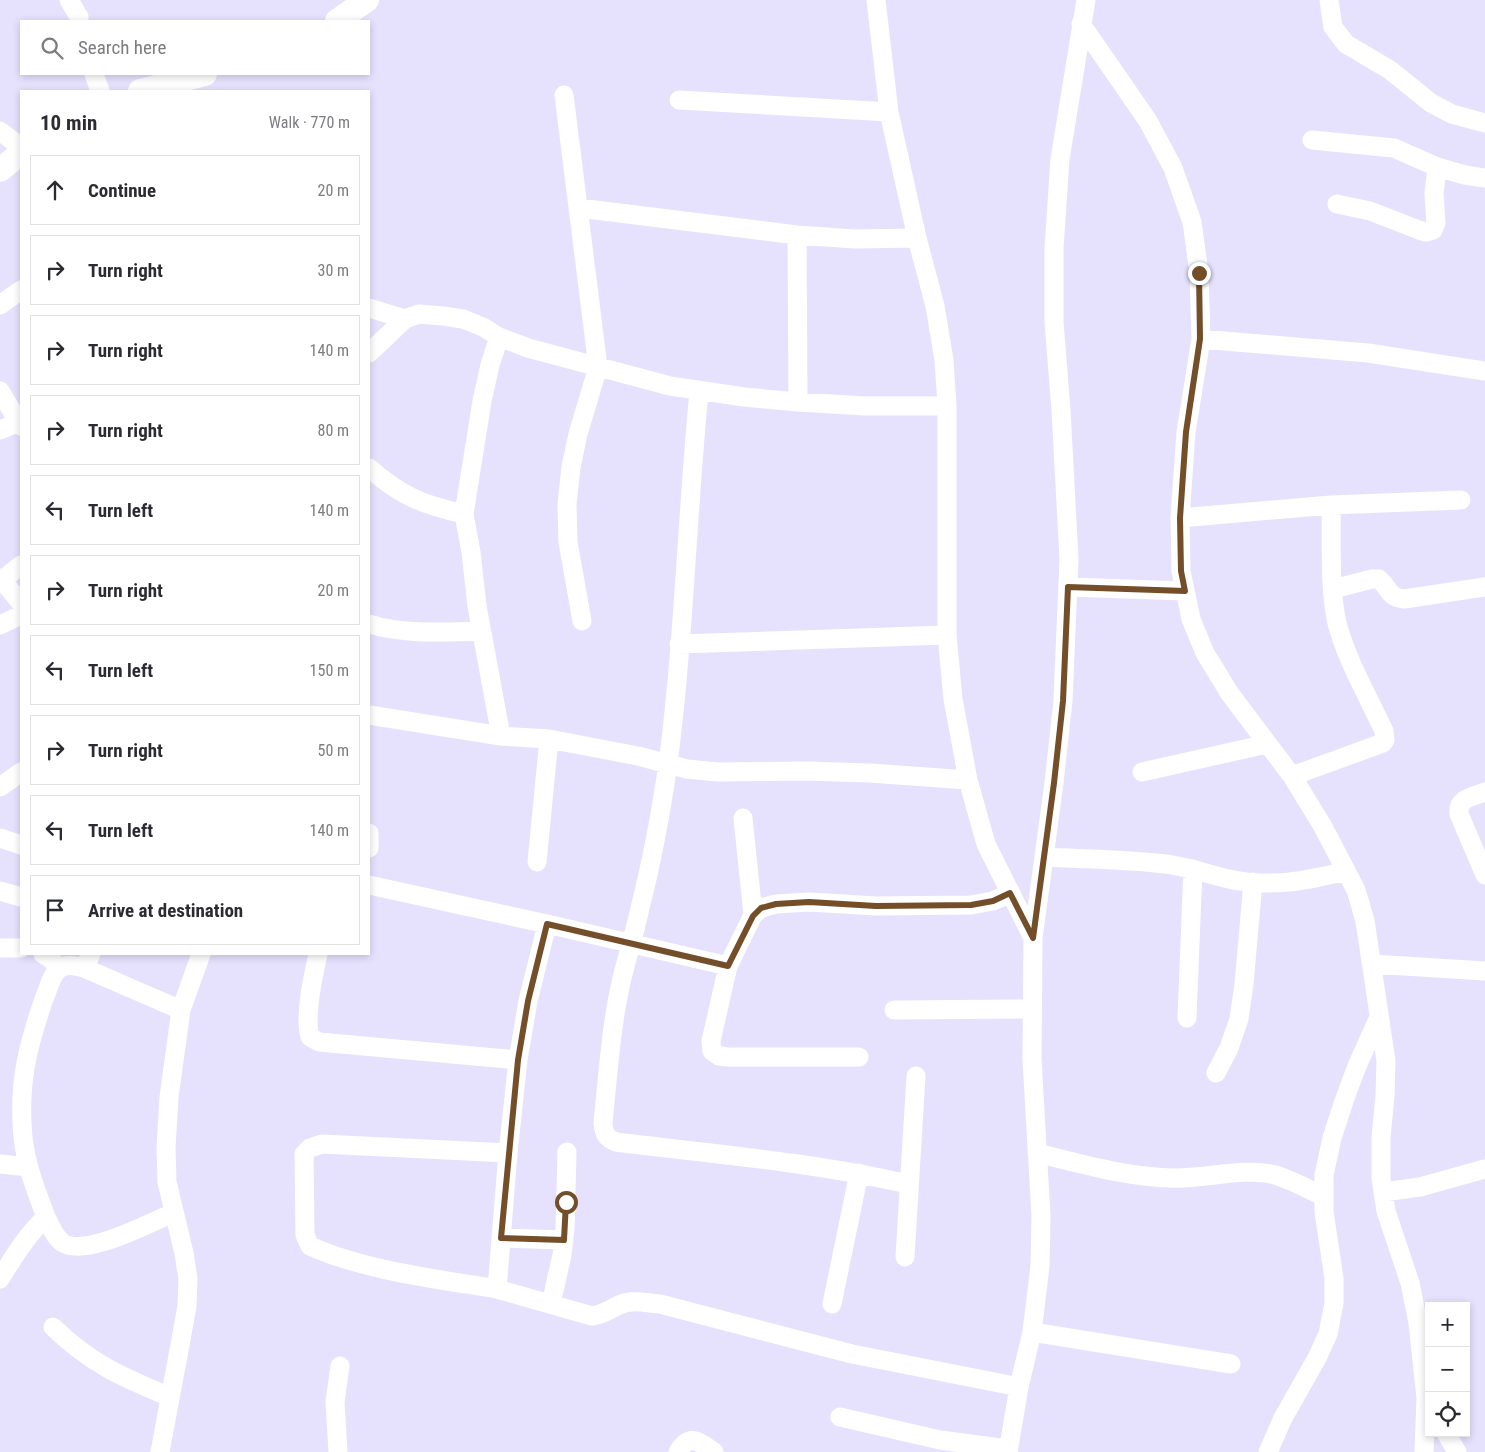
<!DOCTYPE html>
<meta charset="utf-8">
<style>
:root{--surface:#fff;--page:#f2f2f3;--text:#2b2b33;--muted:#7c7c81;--line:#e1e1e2}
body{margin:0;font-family:"Roboto Condensed",sans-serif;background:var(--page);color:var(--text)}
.controls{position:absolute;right:15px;bottom:15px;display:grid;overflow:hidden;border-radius:0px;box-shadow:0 2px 8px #0003}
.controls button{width:45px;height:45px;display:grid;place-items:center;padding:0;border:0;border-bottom:1px solid var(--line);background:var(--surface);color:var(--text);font:25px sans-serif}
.stop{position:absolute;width:15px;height:15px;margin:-11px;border:4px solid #734e29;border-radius:50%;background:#fff}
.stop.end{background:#734e29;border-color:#fff;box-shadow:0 1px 5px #0008}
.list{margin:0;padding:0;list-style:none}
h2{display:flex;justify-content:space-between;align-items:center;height:65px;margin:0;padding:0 20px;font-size:21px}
h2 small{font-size:16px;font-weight:400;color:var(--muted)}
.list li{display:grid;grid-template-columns:32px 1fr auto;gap:15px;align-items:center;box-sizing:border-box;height:70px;margin:0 10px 10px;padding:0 10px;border:1px solid var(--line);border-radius:0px}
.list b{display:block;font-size:19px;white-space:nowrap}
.list em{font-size:16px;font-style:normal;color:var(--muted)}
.icon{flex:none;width:28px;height:28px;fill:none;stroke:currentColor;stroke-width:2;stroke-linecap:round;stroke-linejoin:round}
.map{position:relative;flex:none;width:1485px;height:1452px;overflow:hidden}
.search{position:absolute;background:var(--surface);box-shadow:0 2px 8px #0003;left:20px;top:20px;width:350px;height:55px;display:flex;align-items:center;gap:12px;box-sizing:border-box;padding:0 18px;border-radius:0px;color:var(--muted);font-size:19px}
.panel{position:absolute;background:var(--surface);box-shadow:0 2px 8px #0003;left:20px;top:90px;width:350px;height:865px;border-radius:0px}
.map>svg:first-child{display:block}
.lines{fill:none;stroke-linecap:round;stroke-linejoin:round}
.minor{stroke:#fff;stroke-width:19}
.major{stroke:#fff;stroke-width:24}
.route{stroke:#734e29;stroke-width:6}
</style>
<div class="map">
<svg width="1485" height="1452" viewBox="0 0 1485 1452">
<rect width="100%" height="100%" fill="#e6e2fe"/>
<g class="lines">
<path class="minor" d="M69,0L79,17V21
M876,0L889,112L917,238L935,306L944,360L947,406V635L953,699L968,780L986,844L1033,938
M1329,0L1333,27L1346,44L1390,70L1431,103L1452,114L1485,123
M1081,24L1148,121L1173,168L1192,222L1199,273L1201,339L1186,432L1180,518L1181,571L1191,619L1205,653L1230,694L1292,776L1322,825L1356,890L1365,921L1386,1061L1385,1096L1381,1137V1178L1386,1211L1410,1283L1418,1323L1426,1398L1429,1404
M94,74L100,91
M564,95L598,367L578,434L571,467L567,504L568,542L582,621
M679,100L889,112
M0,131L21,147
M1312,140L1394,148L1437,167L1465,175L1485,178
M1337,204L1370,211L1419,230L1426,232L1433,230L1436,223L1434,194L1437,167
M579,208L797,235L855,239L917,238
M797,235L798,402
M0,305L21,290
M369,308L405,319
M499,337L490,365L482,401L464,514L471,552L477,606L501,736
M1201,339L1368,353L1485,371
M369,353L405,319L419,314L443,316L463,319L483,327L499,337L528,348L670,386L744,397L798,402L864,406H947
M0,391L21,426
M699,392C687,515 684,640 668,764C661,812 652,861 640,908C635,931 628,954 622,978C611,1025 608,1075 603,1123C604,1134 606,1138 616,1142C714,1154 811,1162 908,1184
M0,430L19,422
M369,468C401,496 423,505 464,514
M1180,518L1331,505L1461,500
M0,578L2,580L21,565
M2,580L21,603
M1068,587L1185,591
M1333,589L1372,579H1379C1390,588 1387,597 1404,599L1485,587
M369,624C406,635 443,632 481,631
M0,625L21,615
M679,644L947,635
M369,715L501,736L549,739L638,756L687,769L717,772L807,771L870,773L968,780
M1142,772L1267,744
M1292,776L1383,743L1385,740L1384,731C1368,696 1347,661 1337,623C1329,588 1332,541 1331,505
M0,787L21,772
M1485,792C1472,797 1457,798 1459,814L1485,875
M743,818L753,915
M369,833V848
M0,838L21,845
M1044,857C1085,859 1126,859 1166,864C1188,867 1208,874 1229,879C1270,888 1306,881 1346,871
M537,862L549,739
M369,885L547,924L728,966
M0,891L21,897
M0,948H21
M43,954L51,959L59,969
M318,954C313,976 304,1016 310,1037L319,1042L518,1060L508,1153L497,1289C437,1279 366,1271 310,1246L305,1235L304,1154L310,1148L322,1144L508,1153
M1372,964L1485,971
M84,968L181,1010
M894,1010L1031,1009
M1187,1018L1193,869
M859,1057H728L719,1056L712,1051L711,1041L728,966L753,915L761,908L776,904L809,902L876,906L971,905L993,901L1011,893
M518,1060L528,1001L547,924
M1216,1073L1229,1048L1239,1019L1244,984L1253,882
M1037,1153C1081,1164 1127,1177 1172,1178C1204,1179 1246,1167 1275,1175C1292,1180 1308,1189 1324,1197
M0,1164L28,1167
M1383,1192L1420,1187L1485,1169
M46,1217C51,1226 54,1237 63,1243C86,1257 149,1223 173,1213
M501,1238L564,1240
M905,1257L916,1076
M0,1279C14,1256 27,1235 46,1217C36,1190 26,1166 23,1137C18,1085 27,1048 44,999C48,990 51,975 59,969C67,963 76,966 84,968L91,954
M497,1289L592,1316C605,1314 608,1310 619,1305C632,1299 646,1303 660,1304L852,1354L1019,1387
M551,1304L562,1255L565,1229L567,1152
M832,1304L859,1173
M53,1327C91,1364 122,1377 170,1397
M1032,1332L1231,1364
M840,1417L940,1440L1008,1449
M1446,1433L1457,1452
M160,1452L180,1345L187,1306L188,1279L184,1253L167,1182L166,1148L169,1097L181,1010L201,954
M338,1452L335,1402L340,1366
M678,1452C690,1432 699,1442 714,1452
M1008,1452L1019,1387L1032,1332L1040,1266L1041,1216L1032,1059L1033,938L1054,783L1063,701L1069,559L1061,410L1054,322V248L1060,159L1086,0
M1268,1452L1283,1418L1317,1358L1328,1334L1334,1303V1278L1324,1212V1175L1332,1138L1344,1101L1357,1066L1379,1017
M1424,1452L1426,1398"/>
<path class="major" d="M337,21L367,0
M140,91L205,74
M0,170L21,153"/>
</g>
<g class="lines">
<path class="route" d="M566,1202L564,1240L501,1238L518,1060L528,1001L547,924L728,966L753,916L761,908L776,904L809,902L876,906L971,905L993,901L1010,893L1033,938L1054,783L1063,701L1068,587L1185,591L1181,571L1180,518L1186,432L1200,339L1199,273"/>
</g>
</svg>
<div class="controls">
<button>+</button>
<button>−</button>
<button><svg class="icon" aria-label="locate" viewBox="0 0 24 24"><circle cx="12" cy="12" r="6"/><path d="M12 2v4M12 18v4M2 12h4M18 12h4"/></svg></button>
</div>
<div class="stop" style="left:566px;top:1202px"></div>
<div class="stop end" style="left:1199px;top:273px"></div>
<div class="search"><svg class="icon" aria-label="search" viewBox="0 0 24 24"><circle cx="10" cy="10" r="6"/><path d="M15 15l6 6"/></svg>Search here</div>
<section class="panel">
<h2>10 min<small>Walk · 770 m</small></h2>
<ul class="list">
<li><svg class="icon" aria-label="ahead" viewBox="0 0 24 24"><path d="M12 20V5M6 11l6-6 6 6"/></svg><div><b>Continue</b></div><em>20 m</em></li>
<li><svg class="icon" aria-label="right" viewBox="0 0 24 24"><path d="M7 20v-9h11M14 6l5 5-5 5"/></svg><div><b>Turn right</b></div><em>30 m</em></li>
<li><svg class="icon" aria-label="right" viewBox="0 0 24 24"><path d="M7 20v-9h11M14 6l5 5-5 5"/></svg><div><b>Turn right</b></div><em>140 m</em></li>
<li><svg class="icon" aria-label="right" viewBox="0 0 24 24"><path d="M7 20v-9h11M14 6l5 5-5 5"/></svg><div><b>Turn right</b></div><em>80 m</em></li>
<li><svg class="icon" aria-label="left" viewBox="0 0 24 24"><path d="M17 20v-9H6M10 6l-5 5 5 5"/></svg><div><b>Turn left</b></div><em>140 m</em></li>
<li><svg class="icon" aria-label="right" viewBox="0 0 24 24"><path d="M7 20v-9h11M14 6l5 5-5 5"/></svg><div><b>Turn right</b></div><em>20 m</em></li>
<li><svg class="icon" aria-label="left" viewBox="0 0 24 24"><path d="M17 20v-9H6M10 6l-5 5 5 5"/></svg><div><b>Turn left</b></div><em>150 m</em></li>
<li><svg class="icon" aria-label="right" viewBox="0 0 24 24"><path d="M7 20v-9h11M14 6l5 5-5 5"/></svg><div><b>Turn right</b></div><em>50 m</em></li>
<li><svg class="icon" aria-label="left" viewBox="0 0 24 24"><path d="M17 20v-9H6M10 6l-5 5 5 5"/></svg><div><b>Turn left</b></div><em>140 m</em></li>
<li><svg class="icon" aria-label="arrive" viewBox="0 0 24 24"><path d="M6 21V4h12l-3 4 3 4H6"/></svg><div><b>Arrive at destination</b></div></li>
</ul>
</section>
</div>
